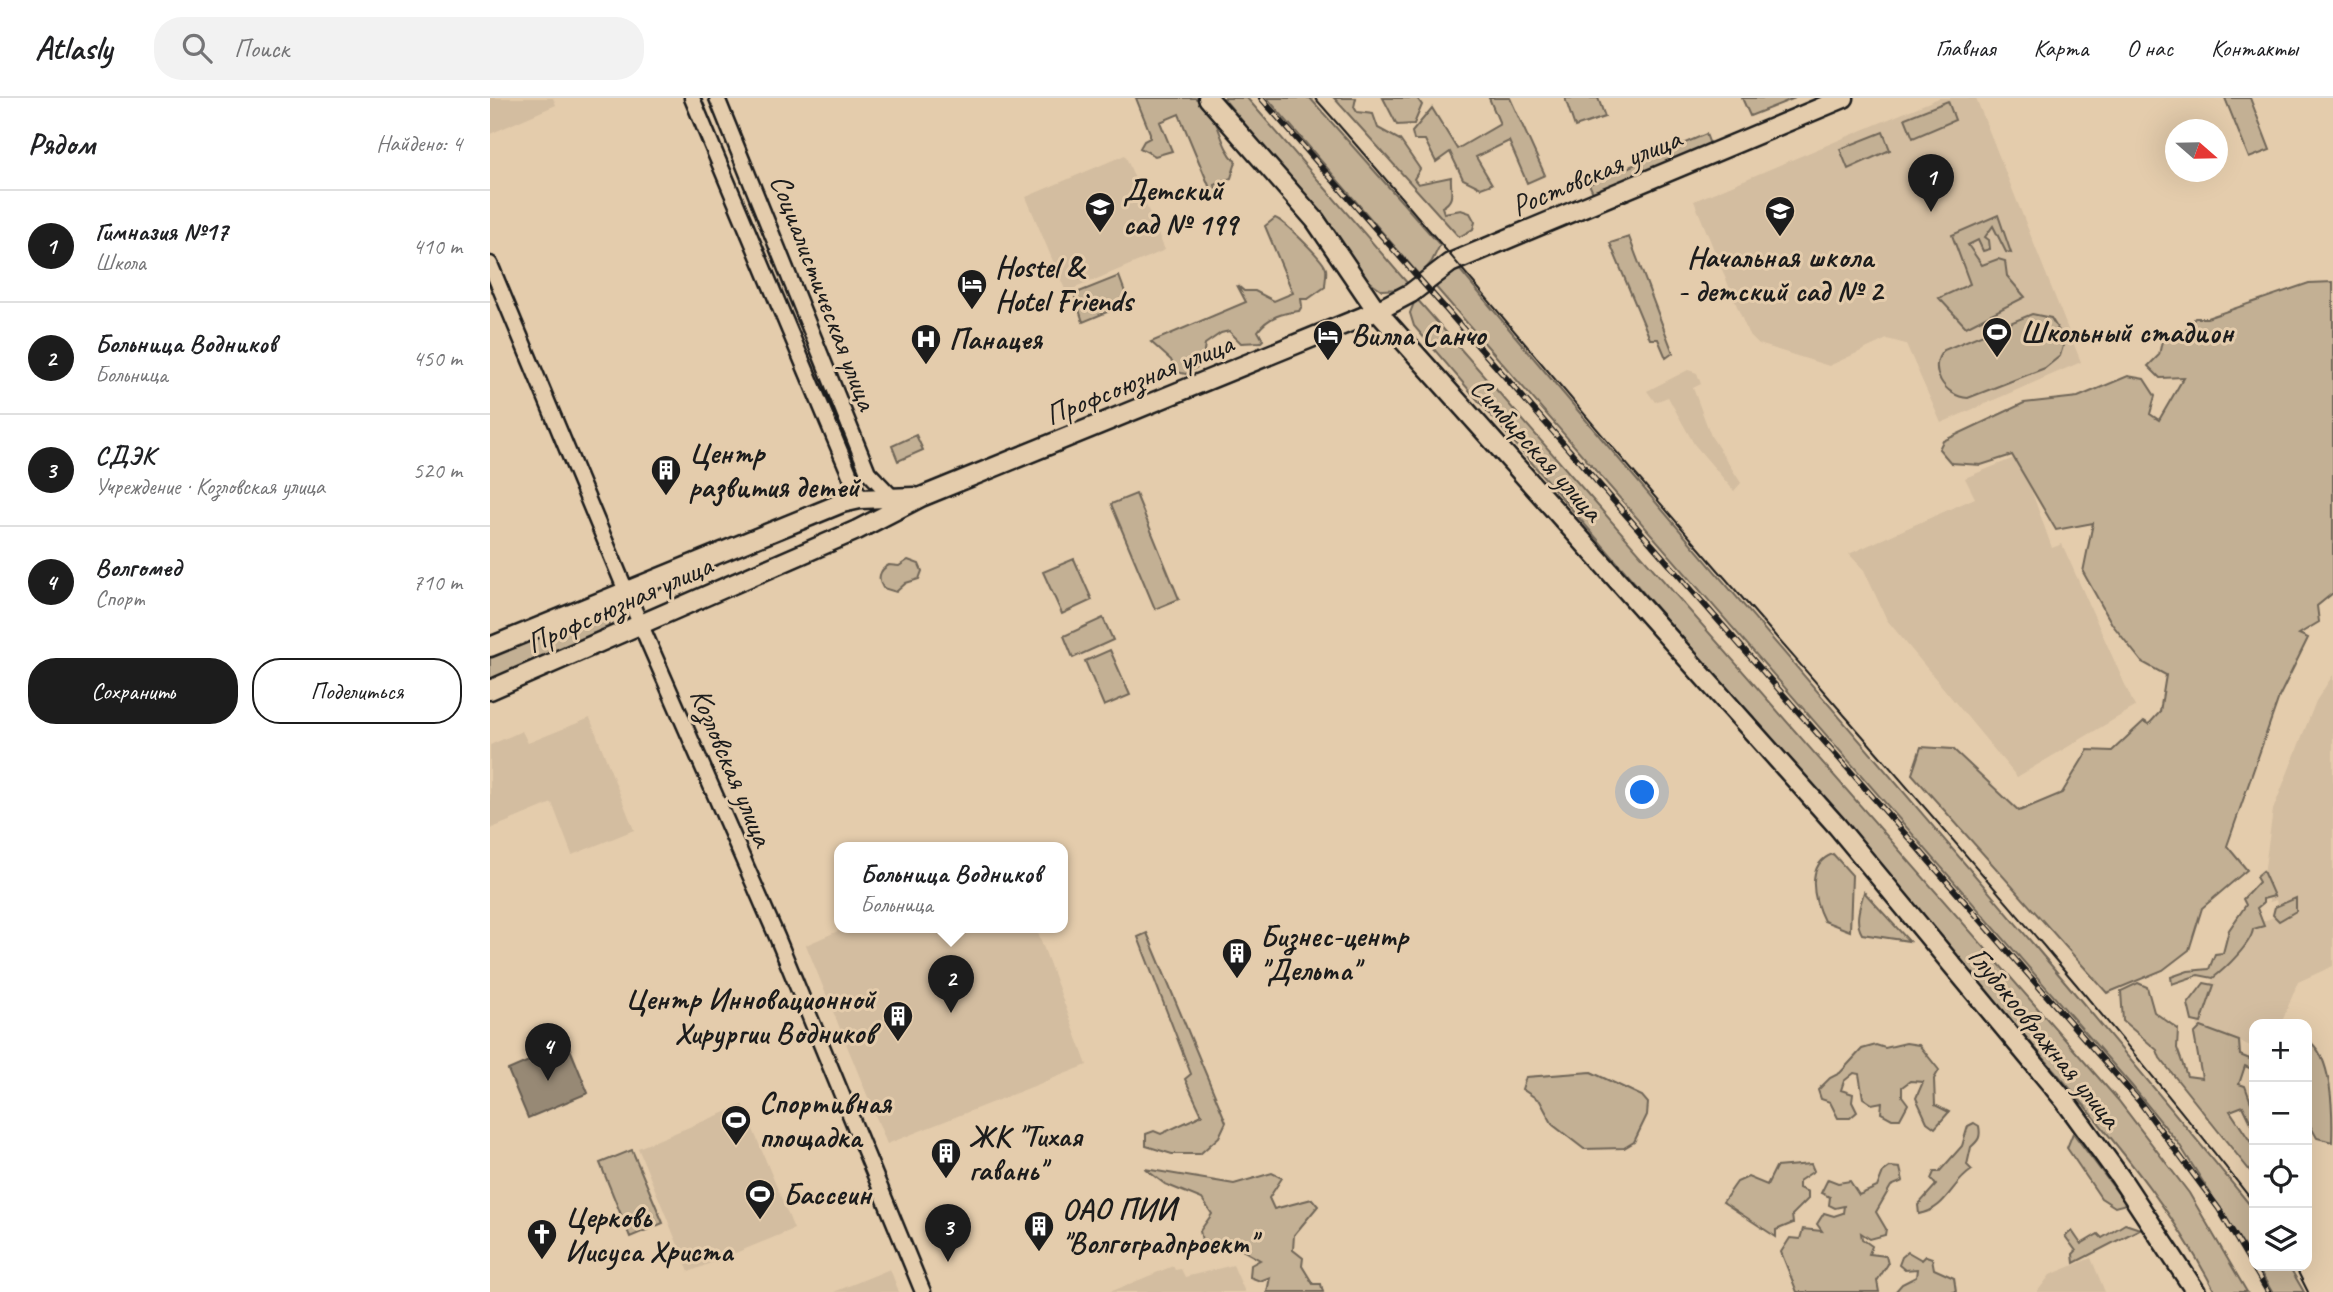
<!DOCTYPE html>
<html lang="ru">
<meta charset="utf-8">
<style>
:root{--surface:#fff;--page:#f2f2f2;--text:#202124;--muted:#757577;--line:#e0e0e0;--accent:#1c1c1c}
body{margin:0;font-family:Caveat,sans-serif;background:var(--page);color:var(--text)}
.controls{position:absolute;right:21px;bottom:21px;display:grid;overflow:hidden;border-radius:14px;box-shadow:0 7px 28px #0002}
.controls button{width:63px;height:63px;display:grid;place-items:center;padding:0;border:0;border-bottom:2px solid var(--line);background:var(--surface);color:var(--text);font:35px sans-serif}
.compass{position:absolute;left:1675px;top:21px;width:63px;height:63px;border-radius:50%;background:var(--surface);box-shadow:0 7px 28px #0002;rotate:110deg}
.you{position:absolute;left:1153px;top:695px;width:24px;height:24px;margin:-18px;border:5px solid #fff;border-radius:50%;background:#1a73e8;box-shadow:0 0 0 10px #1a73e833}
.badge{display:grid;place-items:center;width:46px;height:46px;border-radius:50%;background:var(--accent);color:#fff;font-size:23px;font-weight:700}
.pin{position:absolute;translate:-50% -58px;filter:drop-shadow(0 2px 4px #0008)}
.pin::after{content:'';position:absolute;top:37px;width:24px;height:21px;background:inherit;clip-path:polygon(0 0,100% 0,50% 100%)}
.popup{position:absolute;left:344px;top:744px;width:234px;height:91px;box-sizing:border-box;display:grid;place-content:center;border-radius:14px;background:var(--surface);filter:drop-shadow(0 2px 5px #0005);font-size:23px;white-space:nowrap;color:var(--muted)}
.popup b{font-size:26px;color:var(--text)}
.popup::after{content:'';position:absolute;left:50%;top:100%;margin-left:-14px;border:14px solid transparent;border-top-color:var(--surface)}
.list{margin:0;padding:0;list-style:none}
h2{display:flex;justify-content:space-between;align-items:center;height:91px;margin:0;padding:0 28px;font-size:30px}
h2 small{font-size:23px;font-weight:400;color:var(--muted)}
.list li{display:grid;grid-template-columns:46px 1fr auto;gap:21px;align-items:center;box-sizing:border-box;height:112px;padding:0 28px;border-top:2px solid var(--line)}
.list b{display:block;font-size:26px;white-space:nowrap}
.list p{margin:0;font-size:23px;white-space:nowrap;color:var(--muted)}
.list em{font-size:23px;font-style:normal;color:var(--muted)}
.actions{display:flex;gap:14px;padding:21px 28px}
.actions a{flex:1;padding:16px 0;border:2px solid var(--accent);border-radius:28px;text-align:center;font-size:24px;color:var(--accent)}
.actions .main{background:var(--accent);color:#fff}
.icon{flex:none;width:38px;height:38px;fill:none;stroke:currentColor;stroke-width:2;stroke-linecap:round;stroke-linejoin:round}
.map{position:relative;flex:none;width:1843px;height:1194px;overflow:hidden}
header{display:flex;align-items:center;gap:42px;box-sizing:border-box;height:98px;padding:0 35px;background:var(--surface);border-bottom:2px solid var(--line)}
header strong{font-size:33px}
nav{display:flex;gap:38px;margin-inline-start:auto;font-size:24px}
.search{width:490px;height:63px;background:var(--page);display:flex;align-items:center;gap:18px;box-sizing:border-box;padding:0 24px;border-radius:28px;color:var(--muted);font-size:26px}
main{display:flex}
aside{flex:1;background:var(--surface)}
.map>svg:first-child{display:block}
.built{fill:#d3bda0}
.green{fill:#c3b094;stroke:#706658;stroke-width:2}
.water{fill:#978975;stroke:#665d51;stroke-width:2}
.lines{fill:none;stroke-linecap:round;stroke-linejoin:round}
.minor-casing{stroke:#1c1c1c;stroke-width:19}
.major-casing{stroke:#1c1c1c;stroke-width:23}
.minor{stroke:#e4ccac;stroke-width:14}
.major{stroke:#e4ccac;stroke-width:18}
.tram{stroke:#1c1c1c;stroke-width:2}
.rail-casing{stroke:#1c1c1c;stroke-width:6}
.rail{stroke:#e4ccac;stroke-width:3.5;stroke-dasharray:10;stroke-linecap:butt}
.labels{text-anchor:middle;stroke-width:6;stroke-linejoin:round;paint-order:stroke}
.street-label{font-size:30px;fill:#1c1c1c;stroke:#e4ccac}
.poi-label{font-size:30px;font-weight:bold;fill:#1c1c1c;stroke:#e4ccac;text-anchor:start}
</style>
<header>
<strong>Atlasly</strong>
<div class="search"><svg class="icon" aria-label="search" viewBox="0 0 24 24"><circle cx="10" cy="10" r="6"/><path d="M15 15l6 6"/></svg>Поиск</div>
<nav><a>Главная</a><a>Карта</a><a>О нас</a><a>Контакты</a></nav>
</header>
<main>
<aside>
<h2>Рядом<small>Найдено: 4</small></h2>
<ul class="list">
<li><span class="badge">1</span><div><b>Гимназия №17</b><p>Школа</p></div><em>410 m</em></li>
<li><span class="badge">2</span><div><b>Больница Водников</b><p>Больница</p></div><em>450 m</em></li>
<li><span class="badge">3</span><div><b>СДЭК</b><p>Учреждение · Козловская улица</p></div><em>520 m</em></li>
<li><span class="badge">4</span><div><b>Волгомед</b><p>Спорт</p></div><em>710 m</em></li>
</ul>
<div class="actions"><a class="main">Сохранить</a><a>Поделиться</a></div>
</aside>
<div class="map">
<svg width="1843" height="1194" viewBox="0 0 1843 1194">
<rect width="100%" height="100%" fill="#e4ccac"/>
<filter id="ink" filterUnits="userSpaceOnUse"><feTurbulence type="fractalNoise" baseFrequency=".0143" numOctaves="2"/><feDisplacementMap in="SourceGraphic" scale="14" xChannelSelector="R" yChannelSelector="G"/><feConvolveMatrix kernelMatrix="1 2 1 2 8 2 1 2 1" color-interpolation-filters="sRGB"/></filter>
<g filter="url(#ink)">
<path class="built" d="M0,0H63L66,7L0,36Z
M1449,0H1486L1591,264L1451,325L1416,246L1397,241L1339,268L1269,246L1258,235L1204,103Z
M635,57L675,152L576,194L536,99Z
M1198,272L1207,275L1211,286L1203,290L1221,338L1251,385L1244,393L1204,346L1178,299L1165,304L1157,293Z
M1524,360L1537,380L1562,450L1572,446L1645,609L1527,679L1397,522L1374,472L1359,456L1485,400L1475,380Z
M1843,577V868L1808,884L1791,926H1764V949L1707,928L1723,880L1736,870L1758,829L1789,817L1786,802L1780,804L1778,800L1784,797L1774,776L1783,712L1826,603Z
M100,620L144,732L82,757L62,705L0,731V647L32,633L38,645Z
M357,829H546L597,967L397,1046L316,847Z
M253,1007L304,1131L199,1174L148,1050Z
M1601,1160L1615,1194H1547L1560,1177Z
M743,1167L755,1194H620L683,1168L685,1172L691,1171L695,1179Z
M400,1171L409,1194H344Z"/>
<path class="green" d="M646,0H705C733,18 726,43 746,64L741,80L725,87L727,94L722,95L689,16L670,24L682,53L665,58L650,50L654,43L660,40V35Z
M733,0H757L919,187L912,191L892,192L879,183L834,121Z
M777,0H820L950,147L942,163L930,178Z
M844,0H866L864,9L867,14L883,16L888,30L910,42L930,71L924,81L928,86L961,79C960,92 966,102 952,109L954,115L971,112L980,115L985,124L983,131L969,139Z
M893,0H927L932,7L924,26L907,27Z
M999,0H1020L1055,77L1037,85L1019,43L986,59L1002,86L991,90L973,81L960,54L946,64L935,42H924L922,34L942,10L967,51L1010,26Z
M1075,0H1108L1115,19L1085,29Z
M1252,0H1305L1260,18Z
M1735,0H1760L1780,52L1759,60Z
M1458,3L1465,22L1423,40L1415,20Z
M1393,34L1400,52L1358,71L1350,51Z
M1216,36L1221,49L1105,99L1099,86Z
M1508,117L1521,155L1516,154L1503,128L1495,139L1499,142L1500,151L1493,153L1488,142L1478,147L1492,167L1508,161L1515,163L1517,178L1535,199L1476,229L1449,200L1480,186L1462,137Z
M785,120C794,123 834,162 836,171C837,176 835,183 835,189L818,201H811L812,208L809,213C792,215 778,219 768,233L773,242L771,244L751,245L739,233L731,235L715,246L712,266L696,276L686,274L681,262L661,244L756,204L747,187L754,193H765L784,203L803,195L775,128Z
M1139,139L1183,255L1176,260L1168,241H1160L1120,145Z
M970,172C1232,488 1506,794 1764,1112V1164L1689,1046L1642,988L944,187L958,174Z
M629,178L639,205L593,224L584,196Z
M1843,184V495L1827,508L1829,524L1809,536L1818,540L1789,599L1737,748L1757,772L1712,810L1699,852L1673,872L1617,895L1422,676L1431,649L1463,651L1529,713L1572,695L1598,652L1622,653L1654,623L1659,626L1670,614L1676,577L1652,564L1622,526L1593,474L1603,425L1566,432L1522,357L1491,367L1461,365L1449,351L1453,343L1534,305L1588,299L1638,278L1654,281L1665,298L1660,316L1669,322L1694,279L1670,280L1658,268L1669,257L1673,238L1695,233L1705,220H1717L1819,185Z
M926,200L1628,1002L1699,1095L1757,1194H1725C1688,1121 1635,1056 1583,994L924,228L920,215Z
M1542,216L1561,220L1569,233L1573,248L1570,258L1555,270L1478,300C1455,299 1436,270 1454,252Z
M426,337L433,352L408,363L402,348Z
M646,396L689,501L665,511L621,406Z
M584,461L602,502L572,516L553,474Z
M418,462L429,466L432,473L429,481L416,485L406,494L393,490C387,481 389,472 399,467L409,468Z
M111,509L122,534L0,584V556Z
M613,520L623,542L583,560L574,538Z
M620,552L640,597L614,608L595,563Z
M1343,756L1362,777L1360,833L1334,823C1324,803 1314,766 1343,756Z
M1773,773L1784,798L1773,801V805L1767,810L1774,828L1763,831C1762,845 1735,871 1723,880L1708,877L1682,886L1681,879L1698,873L1719,871L1725,856L1733,855L1739,832L1756,807L1753,801L1769,784L1766,779Z
M1374,794L1419,843L1372,836C1364,823 1370,808 1374,794Z
M1806,800V813L1789,823L1783,817L1785,809Z
M657,835L736,1024L729,1039L710,1056H682L656,1048V1036L664,1033L671,1036L712,1017L695,981L701,976L648,839Z
M1648,885L1657,889L1664,914L1688,931L1687,950L1697,978L1712,980L1704,936L1711,929L1749,943L1750,957L1762,962L1764,959V972L1755,968L1749,986L1755,988L1764,1013V1031L1753,1008L1740,1013L1764,1049V1078L1670,960L1667,952L1633,923L1631,893Z
M1714,885L1724,887L1711,925L1702,923L1698,906Z
M1817,942C1843,956 1843,1018 1842,1044L1827,1040L1817,1022Z
M1416,945L1429,947L1449,972L1444,981L1445,1007L1459,1014L1445,1030L1437,1024L1426,1000L1433,984L1420,983L1412,989V998L1418,1006L1410,1021H1402L1391,1015L1392,1004L1382,1006L1373,1000L1369,976L1364,975L1354,983L1351,992L1363,996L1362,1004L1367,1014L1360,1020H1348L1340,1004L1331,1001L1328,992L1340,980L1350,975L1372,951L1386,947L1395,950Z
M1101,974L1152,998L1158,1005L1157,1017L1144,1044L1134,1050L1094,1051L1063,1027L1050,1003L1032,991L1036,979Z
M1484,1025L1489,1028C1491,1039 1489,1042 1481,1049L1477,1067L1482,1072C1460,1086 1457,1111 1429,1116L1428,1107L1446,1087L1441,1081L1444,1074H1449L1472,1048L1478,1028Z
M1583,1035L1636,1106L1625,1109L1611,1100L1577,1050Z
M142,1052L173,1125L140,1139L110,1065Z
M1321,1066L1324,1073L1309,1083V1090L1318,1094V1101L1302,1117L1303,1125L1286,1132V1139L1233,1104L1247,1084L1258,1079L1277,1087L1286,1069Z
M1400,1069L1410,1070L1413,1083L1401,1088L1386,1114L1396,1131L1395,1137L1380,1141L1371,1135L1372,1141L1382,1148L1379,1156L1396,1158L1398,1166L1387,1183L1389,1194H1307L1291,1154L1300,1140L1310,1141L1313,1131L1332,1133L1327,1126L1334,1115L1344,1118L1353,1115L1354,1108L1345,1110L1339,1107L1340,1099L1331,1095L1338,1081L1348,1085L1360,1083L1369,1097L1387,1089L1393,1074Z
M655,1071L744,1086L782,1075L792,1080L779,1100L784,1111L822,1101L828,1108L804,1137L803,1152L813,1160L812,1168L823,1186H831L833,1194H777L780,1179L770,1183L760,1179L761,1167L770,1162L743,1147L712,1142L710,1133L722,1116L712,1101L675,1086Z
M1635,1126L1650,1131L1584,1165L1583,1156L1586,1153L1575,1138L1582,1133L1591,1146L1608,1136L1612,1140Z
M1418,1154L1432,1162L1436,1158L1442,1160L1444,1171L1464,1180L1466,1194H1405L1412,1186L1426,1179L1427,1171L1415,1172L1409,1167L1412,1159Z
M1767,1168H1799L1814,1194H1782Z"/>
<path class="water" d="M78,946L98,995L38,1020L18,972Z"/>
<g class="lines">
<g class="minor-casing">
<path id="minor" d="M202,0L370,401
M227,0L378,374L403,400
M0,166L136,493L287,839L433,1194"/>
</g>
<g class="major-casing">
<path id="major" d="M718,0L825,122L887,213L1347,728L1575,1003L1630,1079L1706,1194
M0,549L352,405L370,401L424,399
M0,592L367,432L431,399L887,213L921,195L960,165L1354,0"/>
</g>
<use href="#minor" class="minor"/>
<use href="#major" class="major"/>
<path class="tram" d="M825,0C954,146 1076,297 1203,443C1392,662 1586,877 1764,1105
M1805,1168L1818,1194"/>
<g class="rail-casing">
<path id="rail" d="M771,0L1649,1003L1729,1111L1778,1194"/>
</g>
<use href="#rail" class="rail"/>
</g>
</g>
<defs>
<g id="school-pin" transform="scale(1.575)"><path d="M0 17L-7.5 6A9.5 9.5 0 1 1 7.5 6Z" fill="#1c1c1c" stroke="#e4ccac"/><path d="M0-5L7-2L0 1L-7-2ZM-4 1L0 2.5L4 1V4Q0 6-4 4Z" fill="#fff"/></g>
<g id="hotel-pin" transform="scale(1.575)"><path d="M0 17L-7.5 6A9.5 9.5 0 1 1 7.5 6Z" fill="#1c1c1c" stroke="#e4ccac"/><path d="M-6-4.5h1.5V1H6V5H4.5V3h-9V5H-6ZM-4 0a1.8 1.8 0 1 1 3.6 0ZM.5 0V-2.5h3Q6-2.5 6 0Z" fill="#fff"/></g>
<g id="stadium-pin" transform="scale(1.575)"><path d="M0 17L-7.5 6A9.5 9.5 0 1 1 7.5 6Z" fill="#1c1c1c" stroke="#e4ccac"/><path d="M0-5a6.5 5 0 1 0 0 10a6.5 5 0 1 0 0-10ZM-3.5-1.8h7v3.6h-7Z" fill="#fff"/></g>
<g id="hospital-pin" transform="scale(1.575)"><path d="M0 17L-7.5 6A9.5 9.5 0 1 1 7.5 6Z" fill="#1c1c1c" stroke="#e4ccac"/><path d="M-5-5h3v3.5h4V-5h3V5h-3V1.5h-4V5h-3Z" fill="#fff"/></g>
<g id="building-pin" transform="scale(1.575)"><path d="M0 17L-7.5 6A9.5 9.5 0 1 1 7.5 6Z" fill="#1c1c1c" stroke="#e4ccac"/><path d="M-4-6H4V6H1V3H-1V6H-4ZM-2.5-4.3h1.7v1.8h-1.7ZM.8-4.3h1.7v1.8H.8ZM-2.5-1h1.7V.8h-1.7ZM.8-1h1.7V.8H.8Z" fill="#fff"/></g>
<g id="church-pin" transform="scale(1.575)"><path d="M0 17L-7.5 6A9.5 9.5 0 1 1 7.5 6Z" fill="#1c1c1c" stroke="#e4ccac"/><path d="M-1.2-6h2.4v3.5h3.3v2.4h-3.3V6h-2.4V-.1h-3.3v-2.4h3.3Z" fill="#fff"/></g>
</defs>
<g fill-rule="evenodd">
<use href="#school-pin" x="610" y="109"/>
<use href="#school-pin" x="1290" y="113"/>
<use href="#hotel-pin" x="482" y="186"/>
<use href="#stadium-pin" x="1507" y="234"/>
<use href="#hotel-pin" x="838" y="237"/>
<use href="#hospital-pin" x="436" y="241"/>
<use href="#building-pin" x="176" y="372"/>
<use href="#building-pin" x="747" y="855"/>
<use href="#building-pin" x="408" y="918"/>
<use href="#stadium-pin" x="246" y="1022"/>
<use href="#building-pin" x="456" y="1055"/>
<use href="#stadium-pin" x="270" y="1096"/>
<use href="#building-pin" x="549" y="1128"/>
<use href="#church-pin" x="52" y="1136"/>
</g>
<g class="labels">
<g class="street-label">
<text transform="translate(1106 74) rotate(-23)" y="10">Ростовская улица</text>
<text transform="translate(334 194) rotate(69)" y="10">Социалистическая улица</text>
<text transform="translate(649 281) rotate(-22)" y="10">Профсоюзная улица</text>
<text transform="translate(1047 351) rotate(48)" y="10">Симбирская улица</text>
<text transform="translate(129 506) rotate(-24)" y="10">Профсоюзная улица</text>
<text transform="translate(242 669) rotate(67)" y="10">Козловская улица</text>
<text transform="translate(1555 939) rotate(51)" y="10">Глубокоовражная улица</text>
</g>
<g class="poi-label">
<text x="633" y="102">Детский<tspan x="633" dy="34">сад № 199</tspan></text>
<text x="1290" y="169" text-anchor="middle">Начальная школа<tspan x="1290" dy="34">- детский сад № 2</tspan></text>
<text x="505" y="179">Hostel &amp;<tspan x="505" dy="34">Hotel Friends</tspan></text>
<text x="1530" y="244">Школьный стадион</text>
<text x="861" y="247">Вилла Санчо</text>
<text x="459" y="251">Панацея</text>
<text x="199" y="365">Центр<tspan x="199" dy="34">развития детей</tspan></text>
<text x="770" y="848">Бизнес-центр<tspan x="770" dy="34">"Дельта"</tspan></text>
<text x="385" y="911" text-anchor="end">Центр Инновационной<tspan x="385" dy="34">Хирургии Водников</tspan></text>
<text x="269" y="1015">Спортивная<tspan x="269" dy="34">площадка</tspan></text>
<text x="479" y="1048">ЖК "Тихая<tspan x="479" dy="34">гавань"</tspan></text>
<text x="293" y="1106">Бассеин</text>
<text x="572" y="1121">ОАО ПИИ<tspan x="572" dy="34">"Волгоградпроект"</tspan></text>
<text x="75" y="1129">Церковь<tspan x="75" dy="34">Иисуса Христа</tspan></text>
</g>
</g>
</svg>
<div class="controls">
<button>+</button>
<button>−</button>
<button><svg class="icon" aria-label="locate" viewBox="0 0 24 24"><circle cx="12" cy="12" r="6"/><path d="M12 2v4M12 18v4M2 12h4M18 12h4"/></svg></button>
<button><svg class="icon" aria-label="layers" viewBox="0 0 24 24"><path d="M12 4l9 5-9 5-9-5zM3 14l9 5 9-5"/></svg></button>
</div>
<svg class="compass" viewBox="-18 -18 36 36"><path d="M0-13l5 13h-10z" fill="#e53935"/><path d="M0 13l5-13h-10z" fill="#757577"/></svg>
<div class="you"></div>
<div class="pin badge" style="left:1441px;top:114px">1</div>
<div class="pin badge" style="left:461px;top:915px">2</div>
<div class="popup"><b>Больница Водников</b>Больница</div>
<div class="pin badge" style="left:458px;top:1164px">3</div>
<div class="pin badge" style="left:58px;top:983px">4</div>
</div>
</main>
